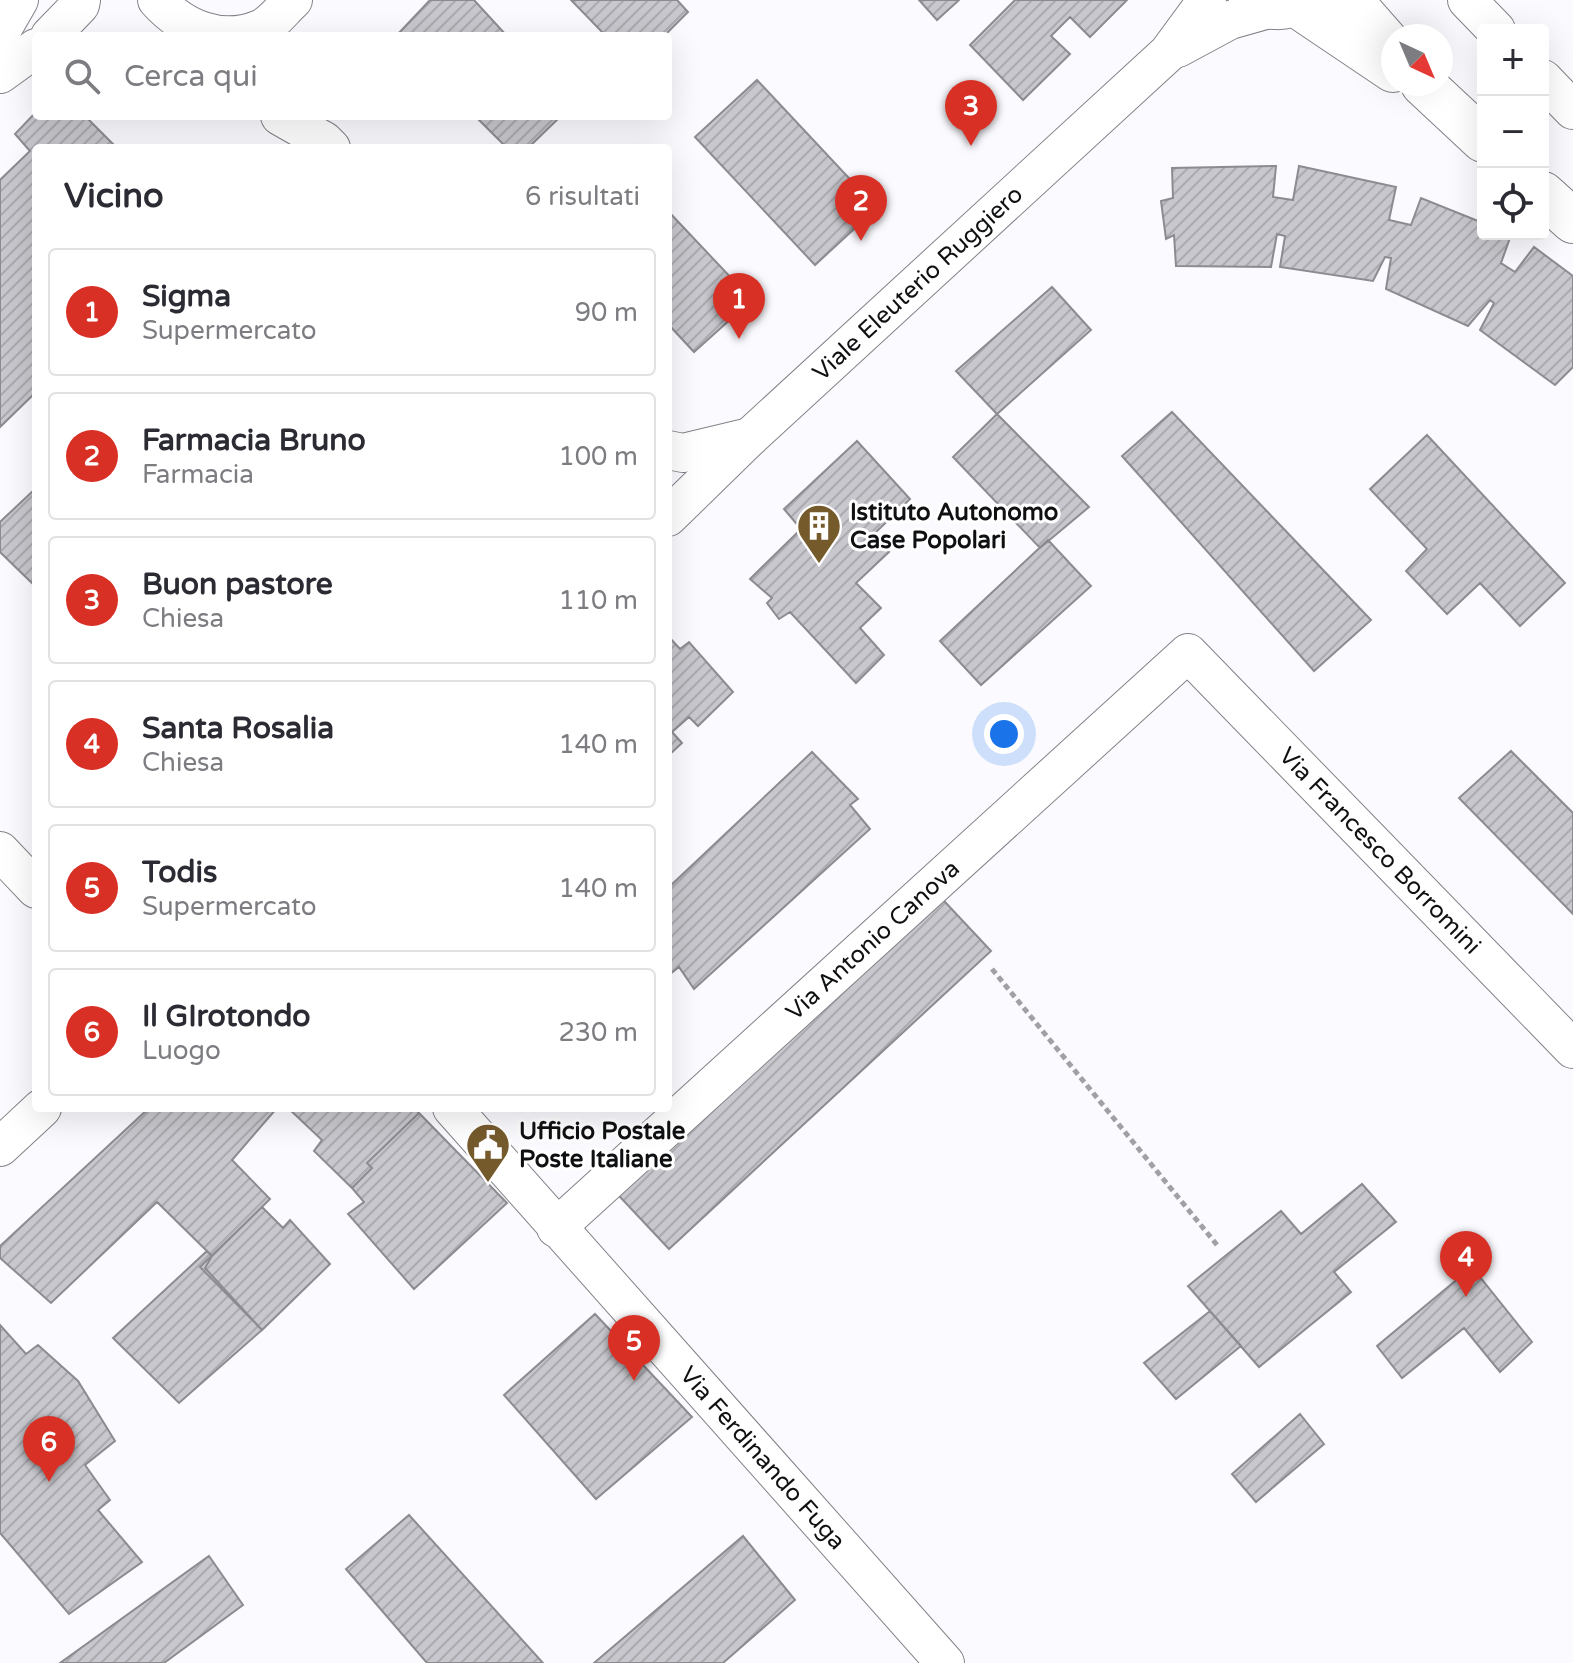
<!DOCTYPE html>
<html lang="it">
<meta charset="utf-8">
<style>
:root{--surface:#fff;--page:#f7f7f7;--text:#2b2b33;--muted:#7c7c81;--line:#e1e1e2;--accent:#d93025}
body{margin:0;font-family:"Varela Round",sans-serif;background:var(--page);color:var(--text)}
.controls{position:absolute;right:24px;top:24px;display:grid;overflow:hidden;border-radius:8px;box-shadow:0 8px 32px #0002}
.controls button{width:72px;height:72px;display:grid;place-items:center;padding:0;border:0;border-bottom:2px solid var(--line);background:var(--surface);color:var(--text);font:40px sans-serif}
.compass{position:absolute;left:1381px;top:24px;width:72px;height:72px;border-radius:50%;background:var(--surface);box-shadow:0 8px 32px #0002;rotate:136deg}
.you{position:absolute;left:1004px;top:734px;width:28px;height:28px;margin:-20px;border:6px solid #fff;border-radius:50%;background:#1a73e8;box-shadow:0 0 0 12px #1a73e833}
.badge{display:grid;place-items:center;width:52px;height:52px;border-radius:50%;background:var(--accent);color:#fff;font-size:26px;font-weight:700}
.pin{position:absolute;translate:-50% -66px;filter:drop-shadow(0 2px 4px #0008)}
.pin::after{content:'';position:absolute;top:42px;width:28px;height:24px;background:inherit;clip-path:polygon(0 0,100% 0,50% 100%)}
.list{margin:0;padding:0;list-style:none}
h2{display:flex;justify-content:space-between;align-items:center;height:104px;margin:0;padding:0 32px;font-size:34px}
h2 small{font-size:26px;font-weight:400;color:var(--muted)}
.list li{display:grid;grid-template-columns:52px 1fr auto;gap:24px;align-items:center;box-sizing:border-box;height:128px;margin:0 16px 16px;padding:0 16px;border:2px solid var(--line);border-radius:8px}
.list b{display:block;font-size:30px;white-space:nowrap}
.list p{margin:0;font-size:26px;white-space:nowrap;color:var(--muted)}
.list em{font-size:26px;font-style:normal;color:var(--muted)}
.icon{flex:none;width:44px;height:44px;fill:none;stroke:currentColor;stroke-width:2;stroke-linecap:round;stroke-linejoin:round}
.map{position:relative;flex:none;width:1573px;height:1663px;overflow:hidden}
.search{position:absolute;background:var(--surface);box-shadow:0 8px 32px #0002;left:32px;top:32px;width:640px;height:88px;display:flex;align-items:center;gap:20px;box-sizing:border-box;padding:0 28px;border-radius:8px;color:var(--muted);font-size:30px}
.panel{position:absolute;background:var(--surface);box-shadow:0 8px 32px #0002;left:32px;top:144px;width:640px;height:968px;border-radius:8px}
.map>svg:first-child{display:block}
.building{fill:url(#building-hatch);stroke:#8b8b91;stroke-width:2}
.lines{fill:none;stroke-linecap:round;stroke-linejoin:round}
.street-casing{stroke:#828388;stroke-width:40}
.secondary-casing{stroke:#828388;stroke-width:46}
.path{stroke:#a1a1a4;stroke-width:5;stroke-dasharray:6 4;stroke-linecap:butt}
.street{stroke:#fff;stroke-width:38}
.secondary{stroke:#fff;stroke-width:44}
.labels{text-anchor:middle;stroke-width:6;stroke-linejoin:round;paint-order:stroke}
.street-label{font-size:24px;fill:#0f1012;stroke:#fff}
.poi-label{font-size:24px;font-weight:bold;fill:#0f1012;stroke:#fff;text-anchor:start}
</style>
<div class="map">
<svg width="1573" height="1663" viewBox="0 0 1573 1663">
<defs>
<pattern id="building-hatch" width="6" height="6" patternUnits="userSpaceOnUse" patternTransform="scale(2)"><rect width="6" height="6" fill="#c7c7cd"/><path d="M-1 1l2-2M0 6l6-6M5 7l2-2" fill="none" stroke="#aaaaaf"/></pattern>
</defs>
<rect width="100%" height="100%" fill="#fbfbff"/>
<path class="building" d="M430,0H474L507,36H396Z
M571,0H677L688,12L664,36H606Z
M919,0H959L937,20Z
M1015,0H1127L1090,37L1070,17L1051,36L1070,54L1023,100L970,45Z
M757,80L877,208L815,265L695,137Z
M36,112V116H85L117,148H36V392L0,427V180L30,151L15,134Z
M475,116H561L528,148H507Z
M1276,166L1273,197L1293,200L1299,166L1396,187L1389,220L1411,225L1421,198L1483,223V234L1511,235L1501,263L1515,272L1534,247L1573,276V367L1555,385L1480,330L1494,303L1490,300L1468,326L1386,289L1391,258L1385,257L1373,281L1280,267L1285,236L1277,234L1271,267L1176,266L1174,235L1166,239L1161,201L1173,198L1172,168Z
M668,211L752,300L694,352L668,324Z
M1052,287L1091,330L997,414L956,371Z
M1172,412L1371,620L1314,671L1122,456Z
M997,414L1089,507L1040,548L953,457Z
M1427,435L1565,583L1520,626L1480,583L1447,614L1406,571L1427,549L1370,489Z
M857,441L910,499L873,535L889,552L856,583L881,608L860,628L884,655L856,683L790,612L779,619L767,603L772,598L750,579L801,529L784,509Z
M36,488V584L35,586L0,552V522Z
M1048,540L1091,586L981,685L940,641Z
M668,636L680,649L689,642L733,692L698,726L689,717L672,732L682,743L668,756Z
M1511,751L1573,813V914L1459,798Z
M812,752L858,799L850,805L870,829L694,989L679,967L669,975L668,974V888Z
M931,887L991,951L669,1249L606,1182Z
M149,1108H277L232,1160L270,1199L212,1256L157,1202L51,1303L0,1258V1246Z
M288,1108H414L419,1113L367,1163L372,1168L352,1188L314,1151L322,1140Z
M419,1113L507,1203L414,1289L348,1214L364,1202L352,1188L372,1168L367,1163Z
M1362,1184L1396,1222L1334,1272L1351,1292L1259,1367L1188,1286L1281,1211L1301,1234Z
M262,1207L283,1228L290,1220L330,1264L262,1330L200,1267Z
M207,1251L212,1256L205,1268L262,1330L179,1403L113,1338Z
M1472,1267L1532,1342L1500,1372L1464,1328L1402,1378L1377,1346Z
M1210,1311L1241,1346L1176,1399L1144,1363Z
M595,1314L692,1417L596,1499L504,1395Z
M0,1325L26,1354L38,1345L78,1381L115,1441L85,1465L110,1500L98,1510L142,1562L69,1614L0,1533Z
M1300,1414L1324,1444L1256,1502L1232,1474Z
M409,1515L543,1663H427L346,1569Z
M743,1536L795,1600L723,1663H594Z
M209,1556L243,1605L164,1663H60Z"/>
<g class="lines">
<g class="street-casing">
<g id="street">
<path d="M157,0C183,29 221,45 260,29C272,24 283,9 293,0"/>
<path d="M1467,0L1496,30"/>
<path d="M0,33L19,0"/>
<path d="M50,36L80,5L81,0"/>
<path d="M1178,48L1230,20L1276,7"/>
<path d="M0,74L36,48"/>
<path d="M1543,79L1573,110"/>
<path d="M280,116L324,141L331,148"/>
<path d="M668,450L683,453L750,437"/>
<path id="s1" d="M668,517L750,437L1168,53L1207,0"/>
<path d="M0,851L36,889"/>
<path id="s2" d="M452,1108L945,1663"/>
<path d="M0,1147L42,1108"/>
<path id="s3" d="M556,1228L1188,653L1573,1049"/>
</g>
</g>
<g class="secondary-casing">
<path id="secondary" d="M1251,0C1268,9 1285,10 1301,0
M1350,0L1393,49
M1295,4L1393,70
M1423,84L1483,140
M1543,194L1573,221"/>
</g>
<path class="path" d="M992,969L1217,1245"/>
<use href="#street" class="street"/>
<use href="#secondary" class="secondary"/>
</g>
<defs>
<g id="building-pin" transform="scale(2.3)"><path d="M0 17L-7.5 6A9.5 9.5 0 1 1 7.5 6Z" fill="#755a2c" stroke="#fff"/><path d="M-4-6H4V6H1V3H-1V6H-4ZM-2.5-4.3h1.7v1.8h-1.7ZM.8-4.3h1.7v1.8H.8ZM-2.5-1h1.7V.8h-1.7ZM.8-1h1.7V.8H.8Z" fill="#fff"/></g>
<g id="civic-pin" transform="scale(2.3)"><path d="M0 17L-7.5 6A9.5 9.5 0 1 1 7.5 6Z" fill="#755a2c" stroke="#fff"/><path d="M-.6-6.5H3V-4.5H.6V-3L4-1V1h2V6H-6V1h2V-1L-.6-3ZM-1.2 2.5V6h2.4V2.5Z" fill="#fff"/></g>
</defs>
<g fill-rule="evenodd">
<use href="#building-pin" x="819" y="526"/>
<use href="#civic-pin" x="488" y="1145"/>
</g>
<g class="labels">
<g class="street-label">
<text dy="8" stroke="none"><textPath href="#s1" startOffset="342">Viale Eleuterio Ruggiero</textPath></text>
<text dy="8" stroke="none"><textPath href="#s3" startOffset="1130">Via Francesco Borromini</textPath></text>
<text dy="8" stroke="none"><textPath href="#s3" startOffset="428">Via Antonio Canova</textPath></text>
<text dy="8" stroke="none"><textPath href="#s2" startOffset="468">Via Ferdinando Fuga</textPath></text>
</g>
<g class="poi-label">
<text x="850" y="520">Istituto Autonomo<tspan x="850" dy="28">Case Popolari</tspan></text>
<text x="519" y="1139">Ufficio Postale<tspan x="519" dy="28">Poste Italiane</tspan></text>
</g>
</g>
</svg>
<div class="controls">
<button>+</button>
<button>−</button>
<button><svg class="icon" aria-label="locate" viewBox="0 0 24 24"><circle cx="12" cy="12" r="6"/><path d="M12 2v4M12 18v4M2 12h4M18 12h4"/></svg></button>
</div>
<svg class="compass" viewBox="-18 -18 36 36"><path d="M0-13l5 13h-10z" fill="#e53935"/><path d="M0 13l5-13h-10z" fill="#7c7c81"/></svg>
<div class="you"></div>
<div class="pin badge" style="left:739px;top:339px">1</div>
<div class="pin badge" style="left:861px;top:241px">2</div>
<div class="pin badge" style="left:971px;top:146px">3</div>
<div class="pin badge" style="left:1466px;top:1297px">4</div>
<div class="pin badge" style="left:634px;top:1381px">5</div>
<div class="pin badge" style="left:49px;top:1482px">6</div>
<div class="search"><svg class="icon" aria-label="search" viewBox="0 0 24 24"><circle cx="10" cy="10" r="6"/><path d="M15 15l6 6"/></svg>Cerca qui</div>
<section class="panel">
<h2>Vicino<small>6 risultati</small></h2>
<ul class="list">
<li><span class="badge">1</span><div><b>Sigma</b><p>Supermercato</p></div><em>90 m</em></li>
<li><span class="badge">2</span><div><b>Farmacia Bruno</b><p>Farmacia</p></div><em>100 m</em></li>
<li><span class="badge">3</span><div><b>Buon pastore</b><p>Chiesa</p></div><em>110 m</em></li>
<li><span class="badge">4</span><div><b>Santa Rosalia</b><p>Chiesa</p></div><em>140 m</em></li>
<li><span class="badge">5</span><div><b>Todis</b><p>Supermercato</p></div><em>140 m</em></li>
<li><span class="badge">6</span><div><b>Il GIrotondo</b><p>Luogo</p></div><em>230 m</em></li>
</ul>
</section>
</div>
